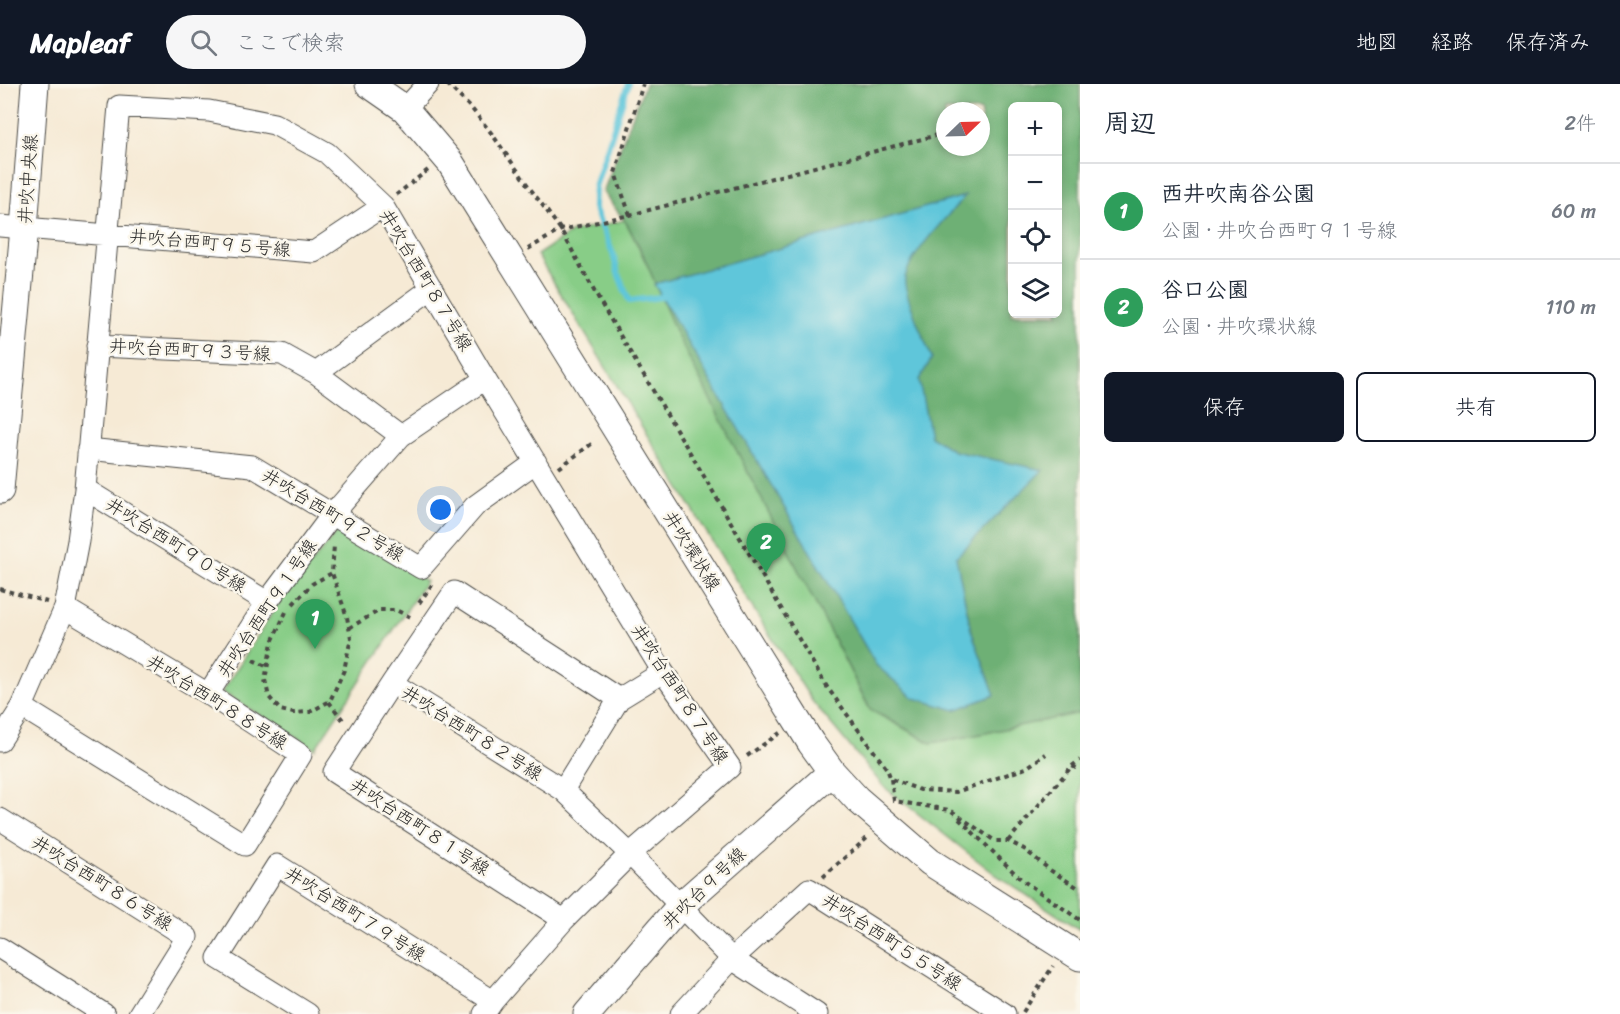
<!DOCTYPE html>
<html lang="ja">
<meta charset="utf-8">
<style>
:root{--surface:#fff;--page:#f6f6f7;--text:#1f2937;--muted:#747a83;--line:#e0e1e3;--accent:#111827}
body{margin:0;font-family:Sriracha,"Klee One",sans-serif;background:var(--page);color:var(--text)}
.controls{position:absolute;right:18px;top:18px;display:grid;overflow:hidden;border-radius:9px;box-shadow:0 3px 9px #0003}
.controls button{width:54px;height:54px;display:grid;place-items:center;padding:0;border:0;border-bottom:2px solid var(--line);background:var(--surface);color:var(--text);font:30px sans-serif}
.compass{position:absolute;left:936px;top:18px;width:54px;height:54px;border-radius:50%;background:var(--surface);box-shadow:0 3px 9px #0003;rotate:67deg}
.you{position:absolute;left:441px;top:426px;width:21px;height:21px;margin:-15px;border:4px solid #fff;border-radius:50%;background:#1a73e8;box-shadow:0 0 0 9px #1a73e833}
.badge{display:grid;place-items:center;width:39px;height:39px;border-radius:50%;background:var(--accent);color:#fff;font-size:20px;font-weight:700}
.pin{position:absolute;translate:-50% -50px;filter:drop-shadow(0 2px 3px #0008)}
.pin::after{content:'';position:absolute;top:32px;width:21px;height:18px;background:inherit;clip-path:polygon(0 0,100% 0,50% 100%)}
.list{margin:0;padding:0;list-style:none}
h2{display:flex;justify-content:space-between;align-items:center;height:78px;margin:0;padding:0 24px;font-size:26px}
h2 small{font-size:20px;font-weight:400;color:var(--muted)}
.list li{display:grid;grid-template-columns:39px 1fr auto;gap:18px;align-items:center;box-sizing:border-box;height:96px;padding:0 24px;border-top:2px solid var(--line)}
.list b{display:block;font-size:22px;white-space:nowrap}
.list p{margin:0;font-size:20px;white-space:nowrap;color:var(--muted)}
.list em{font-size:20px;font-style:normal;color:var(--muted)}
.actions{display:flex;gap:12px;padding:18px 24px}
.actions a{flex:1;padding:14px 0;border:2px solid var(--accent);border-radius:9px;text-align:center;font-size:21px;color:var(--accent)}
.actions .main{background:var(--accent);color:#fff}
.icon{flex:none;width:33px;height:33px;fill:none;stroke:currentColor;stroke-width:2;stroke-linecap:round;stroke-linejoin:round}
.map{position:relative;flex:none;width:1080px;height:930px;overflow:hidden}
header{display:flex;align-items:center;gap:36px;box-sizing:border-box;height:84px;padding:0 30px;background:var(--accent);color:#fff}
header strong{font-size:28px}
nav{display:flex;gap:33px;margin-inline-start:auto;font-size:21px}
.search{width:420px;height:54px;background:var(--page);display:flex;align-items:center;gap:15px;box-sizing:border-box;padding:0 21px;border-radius:33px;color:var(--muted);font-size:22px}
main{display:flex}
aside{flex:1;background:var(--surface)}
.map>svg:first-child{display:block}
.green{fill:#88cd87;stroke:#5a7c59;stroke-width:1.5}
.forest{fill:#6eb074;stroke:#4c6e50;stroke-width:1.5;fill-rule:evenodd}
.water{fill:#5ec6da;stroke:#447882;stroke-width:1.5}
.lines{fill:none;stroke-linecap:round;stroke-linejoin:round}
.stream{stroke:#5ec6da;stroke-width:6}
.minor-casing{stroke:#494844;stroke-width:23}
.tertiary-casing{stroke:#494844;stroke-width:29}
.path{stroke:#494844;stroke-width:4;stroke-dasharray:4.5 4.5;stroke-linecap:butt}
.minor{stroke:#fff;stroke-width:21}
.tertiary{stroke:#fff;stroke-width:27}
.labels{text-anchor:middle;stroke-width:5;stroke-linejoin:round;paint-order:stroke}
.street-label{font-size:18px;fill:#2b2b2b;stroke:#fbf7ec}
</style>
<header>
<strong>Mapleaf</strong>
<div class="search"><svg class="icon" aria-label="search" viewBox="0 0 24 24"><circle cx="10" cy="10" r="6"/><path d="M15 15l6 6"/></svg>ここで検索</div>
<nav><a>地図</a><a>経路</a><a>保存済み</a></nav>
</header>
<main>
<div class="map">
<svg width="1080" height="930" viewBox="0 0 1080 930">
<rect width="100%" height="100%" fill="#fbf7ec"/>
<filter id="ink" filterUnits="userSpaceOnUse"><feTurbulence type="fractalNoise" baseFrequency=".0167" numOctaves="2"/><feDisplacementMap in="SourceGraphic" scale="12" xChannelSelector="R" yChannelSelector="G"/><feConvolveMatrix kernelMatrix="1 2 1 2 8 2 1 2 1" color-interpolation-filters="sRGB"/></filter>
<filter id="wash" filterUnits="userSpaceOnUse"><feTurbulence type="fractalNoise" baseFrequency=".008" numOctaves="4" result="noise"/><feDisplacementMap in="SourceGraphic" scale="24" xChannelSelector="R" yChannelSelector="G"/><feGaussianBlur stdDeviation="1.35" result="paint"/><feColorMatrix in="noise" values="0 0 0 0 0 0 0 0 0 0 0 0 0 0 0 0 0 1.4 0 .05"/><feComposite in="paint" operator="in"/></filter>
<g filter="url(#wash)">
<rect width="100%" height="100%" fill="#f6ead5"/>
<path class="green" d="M625,136L781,452L870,626L931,659L971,652L1080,629V846L996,791L884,703L812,617L754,526L537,171L572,148Z
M340,444L426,497L315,665L222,608L276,523Z"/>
<path class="forest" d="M645,0H1080V629L971,652L931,659L870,625L676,249L642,168L627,140L603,108ZM1012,22H1058V230H1012ZM945,27H981V63H945Z"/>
<path class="water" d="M965,112C948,132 910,170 905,194C902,206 926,260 932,274L919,296L930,352L954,367L1043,386L956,473L971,546L995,611L955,626L914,614L876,581L654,200Z"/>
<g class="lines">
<path class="stream" d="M628,0L595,103L594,123L613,170L618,189L629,217L661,213"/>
</g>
</g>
<g filter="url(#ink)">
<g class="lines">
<g class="minor-casing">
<path id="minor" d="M405,25L428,0
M0,142L314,168L383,122
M97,262L282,270L316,289L401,352
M316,289L432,204
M88,365L252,382L421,484L475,422L536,378
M85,405L267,518
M663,588L619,615L454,508L392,599L563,706L630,770L732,875L817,930
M392,599L334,688L564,836
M208,610L267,518L332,431L401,352L485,295
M22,623L245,761L301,671L208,610L65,524
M0,657L22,623L65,524L78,457L85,405L119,22L209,27L274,40L327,69L383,122L485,295L663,588L730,683L630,770L564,836L493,917L484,930
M563,706L619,615
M0,735L187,853L139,930
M0,864L104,930
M308,930L218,874L277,781L493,917
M681,930L732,875L809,805L1005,930"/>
</g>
<g class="tertiary-casing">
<path id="tertiary" d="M369,0L405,25L450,78L811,659L832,688L857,715L930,778L1080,873
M0,406L24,144L35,0
M587,930L680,822L832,688"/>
</g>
<path class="path" d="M447,0L472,25L492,50L529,103L561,146L599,216L698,382L827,603L887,685L891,695L920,706L956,708L1026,684L1046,670
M981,40H982
M396,111L428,86
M630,131L615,89L643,0
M528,165L561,146L630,131L945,49
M559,384L594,358
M0,505L47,518
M419,519L432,501
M293,520L312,500L332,489
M286,528L272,558L265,596L269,613L280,626L293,629L310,628L330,617L344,586L351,554L347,533L332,489L334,461
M349,544L380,526H396L410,533
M253,576L268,583
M329,618L343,636
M747,672L780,649
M1072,682L1080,676
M891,695L894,717L950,726L995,757H1008L1024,765L1050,786L1080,805
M959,735L1022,796L1080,836
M1008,757L1072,682L1080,686
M823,793L867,754
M1023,928L1053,882"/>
<use href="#minor" class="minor"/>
<use href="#tertiary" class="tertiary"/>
</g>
</g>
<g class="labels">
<g class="street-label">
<text transform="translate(28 95) rotate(-86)" y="6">井吹中央線</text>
<text transform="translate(210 159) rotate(5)" y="6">井吹台西町９５号線</text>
<text transform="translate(426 196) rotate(59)" y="6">井吹台西町８７号線</text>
<text transform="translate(190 266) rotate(3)" y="6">井吹台西町９３号線</text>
<text transform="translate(333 431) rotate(31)" y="6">井吹台西町９２号線</text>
<text transform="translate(176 461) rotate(32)" y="6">井吹台西町９０号線</text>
<text transform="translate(692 467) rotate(58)" y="6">井吹環状線</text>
<text transform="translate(267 524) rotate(-56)" y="6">井吹台西町９１号線</text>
<text transform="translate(680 610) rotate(57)" y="6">井吹台西町８７号線</text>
<text transform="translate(217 618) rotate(32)" y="6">井吹台西町８８号線</text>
<text transform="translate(472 649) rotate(32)" y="6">井吹台西町８２号線</text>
<text transform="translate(420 743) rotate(33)" y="6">井吹台西町８１号線</text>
<text transform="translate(102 799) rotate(32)" y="6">井吹台西町８６号線</text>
<text transform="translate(704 804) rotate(-44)" y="6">井吹台９号線</text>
<text transform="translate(355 830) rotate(32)" y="6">井吹台西町７９号線</text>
<text transform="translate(892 858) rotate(33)" y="6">井吹台西町５５号線</text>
</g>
</g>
</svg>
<div class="controls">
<button>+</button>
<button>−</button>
<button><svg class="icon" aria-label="locate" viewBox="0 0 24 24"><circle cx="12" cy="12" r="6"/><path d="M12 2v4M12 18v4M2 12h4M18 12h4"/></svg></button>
<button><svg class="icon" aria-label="layers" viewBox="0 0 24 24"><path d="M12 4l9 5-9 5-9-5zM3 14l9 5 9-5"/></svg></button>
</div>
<svg class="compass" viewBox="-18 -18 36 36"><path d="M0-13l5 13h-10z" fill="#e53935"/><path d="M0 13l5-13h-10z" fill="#747a83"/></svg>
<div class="you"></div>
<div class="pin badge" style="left:315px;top:565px;background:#2e9e5b">1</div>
<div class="pin badge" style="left:766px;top:489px;background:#2e9e5b">2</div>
</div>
<aside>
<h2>周辺<small>2件</small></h2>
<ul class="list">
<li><span class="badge" style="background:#2e9e5b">1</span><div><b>西井吹南谷公園</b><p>公園 · 井吹台西町９１号線</p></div><em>60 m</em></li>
<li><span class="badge" style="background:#2e9e5b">2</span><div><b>谷口公園</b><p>公園 · 井吹環状線</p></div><em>110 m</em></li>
</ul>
<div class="actions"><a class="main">保存</a><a>共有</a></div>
</aside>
</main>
